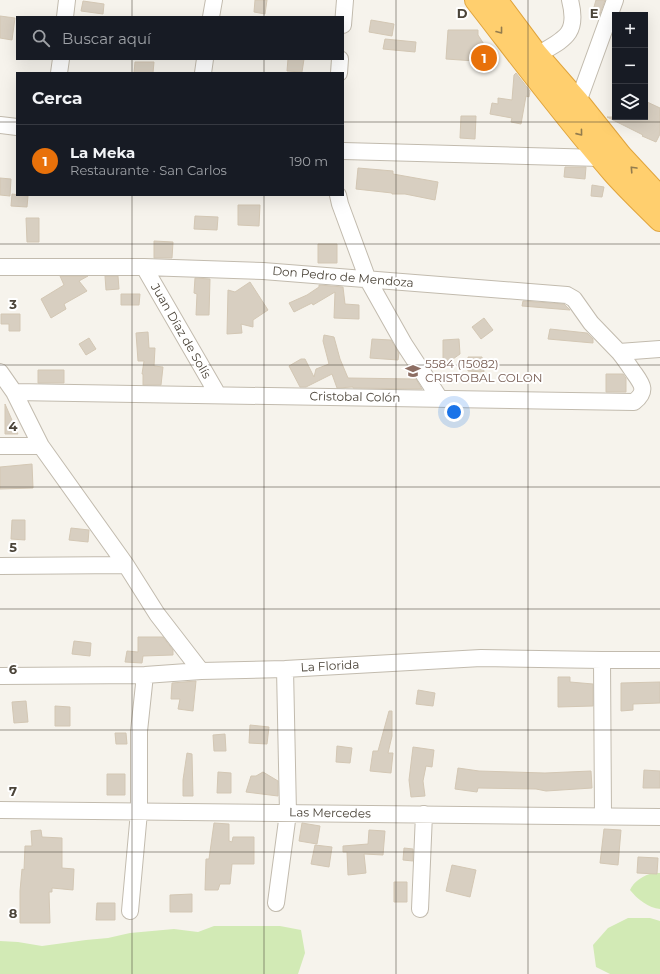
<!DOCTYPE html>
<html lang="es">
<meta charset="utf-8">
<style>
:root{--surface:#171b24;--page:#20242c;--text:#f1f3f6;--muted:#9ea1a6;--line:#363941;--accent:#7c3aed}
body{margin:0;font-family:Montserrat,sans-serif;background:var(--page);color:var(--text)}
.controls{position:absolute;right:12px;top:12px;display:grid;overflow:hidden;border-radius:0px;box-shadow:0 4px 16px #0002}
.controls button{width:36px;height:36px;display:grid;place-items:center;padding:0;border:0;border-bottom:1px solid var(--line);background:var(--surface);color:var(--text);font:20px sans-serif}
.you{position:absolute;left:454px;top:412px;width:14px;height:14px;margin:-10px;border:3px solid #fff;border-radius:50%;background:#1a73e8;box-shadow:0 0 0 6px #1a73e833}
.badge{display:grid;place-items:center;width:26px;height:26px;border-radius:50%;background:var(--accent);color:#fff;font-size:13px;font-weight:700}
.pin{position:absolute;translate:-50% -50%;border:2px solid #fff;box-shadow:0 1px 4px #0006}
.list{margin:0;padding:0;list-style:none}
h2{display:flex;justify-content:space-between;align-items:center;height:52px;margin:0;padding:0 16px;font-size:17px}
h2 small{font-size:13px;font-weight:400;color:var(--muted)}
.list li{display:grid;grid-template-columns:26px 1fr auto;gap:12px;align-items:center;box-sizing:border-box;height:72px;padding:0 16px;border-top:1px solid var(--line)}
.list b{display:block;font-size:15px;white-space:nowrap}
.list p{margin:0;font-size:13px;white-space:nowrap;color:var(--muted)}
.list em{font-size:13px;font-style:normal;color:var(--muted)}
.icon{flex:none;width:22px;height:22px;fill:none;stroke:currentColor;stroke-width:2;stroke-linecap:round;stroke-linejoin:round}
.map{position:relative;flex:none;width:660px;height:974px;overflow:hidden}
.search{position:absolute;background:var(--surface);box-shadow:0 4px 16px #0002;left:16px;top:16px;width:328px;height:44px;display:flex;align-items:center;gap:10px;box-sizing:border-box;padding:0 14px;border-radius:0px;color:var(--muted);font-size:15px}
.panel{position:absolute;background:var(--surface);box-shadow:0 4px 16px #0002;left:16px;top:72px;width:328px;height:124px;border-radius:0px}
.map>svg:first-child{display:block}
.green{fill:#d2eab5}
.building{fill:#d8cfc1;stroke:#d3c7b4}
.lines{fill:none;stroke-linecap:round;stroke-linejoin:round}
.minor-casing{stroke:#c2bbae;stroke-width:18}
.highway-casing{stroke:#e0a43c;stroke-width:24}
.minor{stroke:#fff;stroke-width:16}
.highway{stroke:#ffcf6e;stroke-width:22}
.oneway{stroke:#937c4e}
.grid{fill:none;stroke:#4b4439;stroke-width:1;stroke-opacity:0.55}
.labels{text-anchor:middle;stroke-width:4;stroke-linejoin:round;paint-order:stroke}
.street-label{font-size:12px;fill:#4b4439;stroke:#fff}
.education-label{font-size:12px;fill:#785e54;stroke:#fff;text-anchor:start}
.grid-label{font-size:13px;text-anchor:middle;font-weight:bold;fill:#4b4439;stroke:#fff;stroke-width:4;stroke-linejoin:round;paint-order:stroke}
</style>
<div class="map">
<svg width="660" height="974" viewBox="0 0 660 974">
<rect width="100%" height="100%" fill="#f6f3ec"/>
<path class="green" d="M653,873H660V909C649,908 637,899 630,890C634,881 644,875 653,873Z
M628,918H650L660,921V974H610L596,967L593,945L608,928Z
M214,926H280L301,930L305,953L298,974H0V941L18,942L42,946L86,940L108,938L130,933L174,929L198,932Z"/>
<path class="building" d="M255,0H267L265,14L254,12Z
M596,0H605L599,17L592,14Z
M83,1L104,4L103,14L81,11Z
M0,16L15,18L12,40L0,38Z
M371,20L394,24L392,36L369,32Z
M448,30H478V35L497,64L478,66L475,61L446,59Z
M385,39L416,42L415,52L383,49Z
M288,59H304L302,72L287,71Z
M135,62H154L153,73H134Z
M516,73L530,91L529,97L526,96L521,124L511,122L512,118L490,114L492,103L498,104V98L512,100L514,75Z
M645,101L660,108V134L656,142L642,136L643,135L607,117H645Z
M461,116H476L475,139L460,138Z
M565,167H586L585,179L564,177Z
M358,168L393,171V174L438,182L435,200L405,194H392V193L356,189Z
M0,178L11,179L10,196L0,195Z
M592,185L604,187L602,197L591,196Z
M12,194L28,196L27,207L11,206Z
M238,205H260L259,226L238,225Z
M195,216L218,217L217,230L194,229Z
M26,218H39V242H27Z
M154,241L173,242L172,258H154Z
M318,244H337V263H318Z
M60,276H88L79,281L87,291L64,304L66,309L51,318L41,299L64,285Z
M105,276H118L119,289L106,290Z
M195,278L210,279L209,315H196L197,294L194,293Z
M250,282L268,310L253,320V327L241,324L242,333L227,334L228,290L235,292Z
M319,285L343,287L345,304L359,305V319L334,318L335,292L313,305L312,303L294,312L289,303L307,295L319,287Z
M121,294H140L139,305H121Z
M523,301L564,304L570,310L522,306Z
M1,314H20V331H9V324H1Z
M484,318L493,330L481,339L472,327Z
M550,329L587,333L593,339V343L548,339Z
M148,332L149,348H155L154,366L163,367L161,385H143V374H142L144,361H138L136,333Z
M324,335L334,337L340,359L348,378L416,379L422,389L353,388V387L337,388L332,374L306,387H300L289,366L301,359H305L314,377L316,369L329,364L323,341Z
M89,338L96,349L86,355L79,344Z
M372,339L391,340L399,353L398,360L370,358Z
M459,339L460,354L443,366V340Z
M468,357H482L484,372L468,371Z
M38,370H64V383H38Z
M606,374H623L626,378V392H606Z
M5,404L18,434H5Z
M32,464L33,488L0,489V467Z
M12,520H25V540L11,539Z
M71,528L89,530L88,542L69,540Z
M138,637H163L173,650V655L143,656L142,663L125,662L127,651L138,652Z
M74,641L91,643L90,656L72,654Z
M558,677H570V682L593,684V706L558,707Z
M196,681L193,711L178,709L180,699H171L172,683Z
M660,682V703L633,704V710L621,711V683Z
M418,690L435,693L433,706L416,704Z
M26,701L28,722L14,723L12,702Z
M55,706L70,707V726H55Z
M389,711H392V736L388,753H393L391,773L370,771L373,751H378Z
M250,725L269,727L267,744L249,743Z
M115,733H126L127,744H116Z
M225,734L226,751H214L213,735Z
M337,746L352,748L350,763L336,762Z
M413,747L434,750L432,767L426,766L423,781L425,796L411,797L409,780Z
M187,753L192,754L193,796H183V780Z
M458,768L479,771L545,773L591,771L592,788L546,791L536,789L478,788L477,792L455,789Z
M644,770L660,771V788H643Z
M218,772L231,773V793H217Z
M263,772L278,781V796L246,792L251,776H256Z
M107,774H125V795H107Z
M214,823L229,824V841L232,842L233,837H254V864H232L230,884H220L218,890H205L206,859H209Z
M302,823L320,826L317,844L299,841Z
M604,829L621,830L618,865L600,863Z
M41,830L42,837L62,838V868L74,869L73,890L52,888V892H49L50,923H20V891L22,869L24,870L25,846H32L31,831Z
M369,830L385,831L383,855L364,854L366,873L348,875L347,852H343V846L368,844Z
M315,845L332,847L329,867L311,864Z
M404,848L413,849V861L403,860Z
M638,857L658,858L657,874L637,873Z
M452,865L476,870L470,897L446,891Z
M394,882H407V902H394Z
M192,894V912H170V895Z
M97,903H115V920H96Z"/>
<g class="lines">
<g class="minor-casing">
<path id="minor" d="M65,17L67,0
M211,17L214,0
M343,25L345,0
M537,55C564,39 579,35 570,0
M59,73L61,59
M203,73L205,59
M339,73L340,59
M578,102L615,0
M0,125L17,127
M343,151L601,158
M338,195L340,204L368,280L404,344L440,399
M0,267H144L263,271L567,295L574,299L591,323L619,352L660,349
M144,267L218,395
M0,372L14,392L41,446L126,565L157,614L201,671
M14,392L634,402C649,390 641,383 632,370C628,364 624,358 619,352
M0,446H41
M0,566L126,565
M602,660L603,816
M0,676L145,675L201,671L285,669L481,658L602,660H660
M0,810L660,817
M276,903L288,813L285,669
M420,909L424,814
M130,911L139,812V731L145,675"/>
</g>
<g class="highway-casing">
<path id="highway" d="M476,0C521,58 565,117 613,172C628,189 644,204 660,220
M496,0L537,55L578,102L621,156L660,198"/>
</g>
<use href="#minor" class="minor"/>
<use href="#highway" class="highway"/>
</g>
<defs><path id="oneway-chevron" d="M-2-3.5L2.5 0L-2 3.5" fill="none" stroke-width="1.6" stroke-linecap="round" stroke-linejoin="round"/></defs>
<g class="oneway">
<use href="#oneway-chevron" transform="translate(500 31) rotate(52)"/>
<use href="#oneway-chevron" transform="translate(580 133) rotate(51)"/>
<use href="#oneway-chevron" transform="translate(633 169) rotate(-133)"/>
</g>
<path class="grid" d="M132,0V17M264,0V17M396,0V974M528,0V974M132,59V73M264,59V73M0,122H17M343,122H660M132,195V974M264,195V974M0,244H660M0,365H660M0,487H660M0,609H660M0,730H660M0,852H660"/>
<defs>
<g id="school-bare" transform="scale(1.2)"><path d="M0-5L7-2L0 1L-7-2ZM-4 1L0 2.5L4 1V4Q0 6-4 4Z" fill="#8d6e63" stroke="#fff" stroke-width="2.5" paint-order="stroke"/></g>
</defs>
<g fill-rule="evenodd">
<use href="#school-bare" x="413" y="371"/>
</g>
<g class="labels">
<g class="street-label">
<text transform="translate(343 277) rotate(5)" y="4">Don Pedro de Mendoza</text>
<text transform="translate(181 331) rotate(60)" y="4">Juan Díaz de Solís</text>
<text transform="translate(355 397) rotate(1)" y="4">Cristobal Colón</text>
<text transform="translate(330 666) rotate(-3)" y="4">La Florida</text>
<text transform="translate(330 813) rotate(1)" y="4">Las Mercedes</text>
</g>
<g class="education-label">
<text x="425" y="368">5584 (15082)<tspan x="425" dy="14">CRISTOBAL COLON</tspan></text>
</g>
</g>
<g class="grid-label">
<text x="462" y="18">D</text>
<text x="594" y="18">E</text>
<text x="13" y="309">3</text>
<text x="13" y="431">4</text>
<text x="13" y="552">5</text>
<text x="13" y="674">6</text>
<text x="13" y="796">7</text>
<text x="13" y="918">8</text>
</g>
</svg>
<div class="controls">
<button>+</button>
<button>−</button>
<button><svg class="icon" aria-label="layers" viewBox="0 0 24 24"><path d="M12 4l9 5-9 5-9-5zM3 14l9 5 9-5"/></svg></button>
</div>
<div class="you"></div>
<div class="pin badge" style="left:484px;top:58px;background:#e8710a">1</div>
<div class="search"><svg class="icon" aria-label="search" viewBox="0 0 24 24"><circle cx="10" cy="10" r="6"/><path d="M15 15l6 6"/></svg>Buscar aquí</div>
<section class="panel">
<h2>Cerca<small></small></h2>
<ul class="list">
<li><span class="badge" style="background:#e8710a">1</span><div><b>La Meka</b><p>Restaurante · San Carlos</p></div><em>190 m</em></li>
</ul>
</section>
</div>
